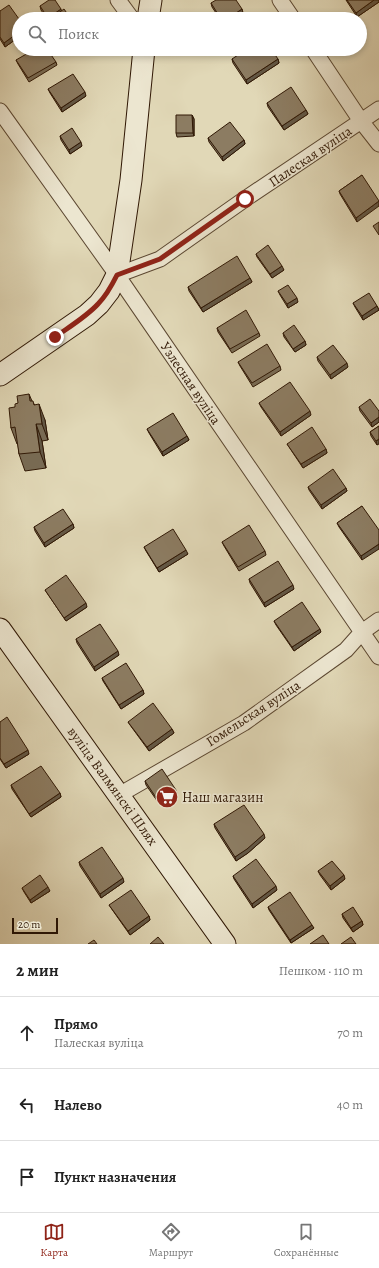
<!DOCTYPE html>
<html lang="ru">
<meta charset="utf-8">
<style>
:root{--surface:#fff;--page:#f6f6f6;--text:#222;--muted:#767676;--line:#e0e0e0;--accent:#8f2418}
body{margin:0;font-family:Alegreya,serif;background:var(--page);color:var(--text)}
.scale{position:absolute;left:12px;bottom:10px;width:46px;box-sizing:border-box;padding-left:4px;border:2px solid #301805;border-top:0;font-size:11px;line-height:14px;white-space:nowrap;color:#301805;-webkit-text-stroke:3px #ece6d0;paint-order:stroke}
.stop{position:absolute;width:12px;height:12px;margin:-9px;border:3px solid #8f2418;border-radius:50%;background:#fff}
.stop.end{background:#8f2418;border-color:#fff;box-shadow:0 1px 4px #0008}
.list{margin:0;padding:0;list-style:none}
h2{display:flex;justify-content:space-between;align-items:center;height:52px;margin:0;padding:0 16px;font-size:17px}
h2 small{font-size:13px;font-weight:400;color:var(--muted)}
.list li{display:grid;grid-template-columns:26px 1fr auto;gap:12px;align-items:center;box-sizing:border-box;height:72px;padding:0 16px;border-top:1px solid var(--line)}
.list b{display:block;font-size:15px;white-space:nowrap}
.list p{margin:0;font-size:13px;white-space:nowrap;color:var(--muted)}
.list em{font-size:13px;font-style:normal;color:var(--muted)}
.icon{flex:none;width:22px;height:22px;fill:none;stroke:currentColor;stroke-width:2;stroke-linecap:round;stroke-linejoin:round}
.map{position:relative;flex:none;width:379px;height:944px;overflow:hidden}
.search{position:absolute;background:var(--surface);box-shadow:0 2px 6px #0003;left:12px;right:12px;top:12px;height:44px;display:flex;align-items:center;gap:10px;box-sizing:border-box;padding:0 14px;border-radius:22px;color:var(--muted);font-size:15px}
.sheet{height:268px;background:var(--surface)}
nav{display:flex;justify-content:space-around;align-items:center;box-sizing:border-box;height:56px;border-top:1px solid var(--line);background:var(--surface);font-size:11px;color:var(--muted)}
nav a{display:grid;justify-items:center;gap:2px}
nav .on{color:var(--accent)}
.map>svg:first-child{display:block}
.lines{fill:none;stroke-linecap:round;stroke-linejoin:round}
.street-casing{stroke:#5c4832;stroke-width:17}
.secondary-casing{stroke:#301805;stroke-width:23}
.street{stroke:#ece6d0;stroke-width:15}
.secondary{stroke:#ece6d0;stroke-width:21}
.wall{fill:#786b54;stroke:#301805}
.shaded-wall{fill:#625745;stroke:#301805}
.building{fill:#8c7c62;stroke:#301805}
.route{stroke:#8f2418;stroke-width:5}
.labels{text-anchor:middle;stroke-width:3;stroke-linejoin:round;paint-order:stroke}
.street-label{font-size:14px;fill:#301805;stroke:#ece6d0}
.poi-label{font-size:14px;fill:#301805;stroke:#ece6d0;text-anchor:start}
</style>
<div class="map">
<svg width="379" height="944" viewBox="0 0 379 944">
<rect width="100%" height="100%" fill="#e1d8b7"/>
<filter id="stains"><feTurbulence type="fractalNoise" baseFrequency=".005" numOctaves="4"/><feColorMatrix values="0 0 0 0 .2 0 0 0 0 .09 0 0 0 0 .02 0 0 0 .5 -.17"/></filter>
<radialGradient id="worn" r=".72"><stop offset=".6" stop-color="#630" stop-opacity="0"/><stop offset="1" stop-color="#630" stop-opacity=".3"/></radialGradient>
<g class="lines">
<g class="street-casing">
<path id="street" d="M118,0L132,19
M280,0L293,19
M313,49L361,121L379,144
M0,111L117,275L379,657
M117,275L160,259L245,199L379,109
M119,795L244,723L346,650L362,632L379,620"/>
</g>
<g class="secondary-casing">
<path id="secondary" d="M148,19L151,0
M0,375L87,315L99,304L109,291L117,275L131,180L144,49
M0,629L225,944"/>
</g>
<use href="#street" class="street"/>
<use href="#secondary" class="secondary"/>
</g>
<path class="wall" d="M346,0H379V2L357,17Z
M211,3L242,9L243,13L234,19H220L212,7Z
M40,6L62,11L71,19H47L41,10Z
M0,11L19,19V37L5,47L0,39Z
M232,59H278L279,63L247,84L233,63Z
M16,60L56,62L57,65L29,82L18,64Z
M48,89L86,96L62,112L50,93Z
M267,103L306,110L308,114L284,130L268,107Z
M192,115L194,119V136L177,137L176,133Z
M60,136L82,146L70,154L61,140Z
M208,138L244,140L245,144L223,161L209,142Z
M362,175L357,222L340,194L339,191Z
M256,254L284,270L272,278L257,257Z
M250,278L252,282L203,312L189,291L188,287Z
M278,291L298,302L288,308L280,295Z
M353,303L377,306L379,310L363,320L355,307Z
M217,328L259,333L260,336L232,353L218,332Z
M283,333L305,341L306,345L295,352L284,337Z
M317,357L348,367L331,379L318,361Z
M238,362L280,366L281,370L253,387L240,366Z
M29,394L32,401L45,420L48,440L42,441L46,468L25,471L19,454L18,444H17L11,428L15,407L18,403Z
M259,403L311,415L281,436L261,407Z
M359,407L379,411V422L372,427L360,411Z
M379,426L377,445L371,436L370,432Z
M147,429L187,436L189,440L163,456L149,433Z
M287,444L326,449L327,453L303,468Z
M308,487L346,488L347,491L322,509L309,490Z
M362,506V560L339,527L337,523Z
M73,524L74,528L45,547L35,531L34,527Z
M222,542L265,551L266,555L239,571L224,546Z
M144,547L188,554L159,572L146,551Z
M249,579L294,589L265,607L250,583Z
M45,590L87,607L66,621L47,593Z
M274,621L321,632L294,651L276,625Z
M76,639L119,655L95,671L77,643Z
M102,678L143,690L144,694L121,709L103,681Z
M0,722L29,754L6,768L0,759Z
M128,722L172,729L174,733L149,751L130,725Z
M145,781L177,794L160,805L146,785Z
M11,785L60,793L61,797L31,817L12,789Z
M214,824L265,838L248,853L236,861L215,828Z
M79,862L124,882L101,898L80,866Z
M318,871L345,879L331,890L320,875Z
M233,876L277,890L253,908L234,879Z
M22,888L50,891L31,903L24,892Z
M109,905L149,916L150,920L130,935L111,908Z
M268,907L314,928L291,943L269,910Z
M342,914L362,921L363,925L353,932L343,918Z"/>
<path class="shaded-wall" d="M374,0H379V2L357,17L356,13Z
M61,9L62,13L53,19H48V18Z
M242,9L243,13L234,19H227Z
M19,32V37L5,47L4,43Z
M278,59L279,63L247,84L246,80Z
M85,92L86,96L62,112L61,108Z
M306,110L308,114L284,130L282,126Z
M192,115L194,119V136L193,133Z
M244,140L245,144L223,161L222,157Z
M81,142L82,146L70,154L69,150Z
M379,201V206L357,222L356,218Z
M282,266L284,270L272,278L270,274Z
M250,278L252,282L203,312L201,308Z
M297,298L298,302L288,308L287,304Z
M377,306L379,310L363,320L362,316Z
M305,341L306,345L295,352L293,349Z
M347,363L348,367L331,379L330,375Z
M39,404L45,420L48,440L42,424Z
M310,411L311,415L281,436L280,432Z
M379,417V422L372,427L371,423Z
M36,424L42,441L46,468L40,452Z
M187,436L189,440L163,456L162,452Z
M379,439V444L377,445L376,441Z
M326,449L327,453L303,468L301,464Z
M346,488L347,491L322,509L321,505Z
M73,524L74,528L45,547L44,543Z
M379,544V549L362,560L361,556Z
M186,550L188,554L159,572L157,568Z
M293,585L294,589L265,607L264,603Z
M86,603L87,607L66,621L64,618Z
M320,629L321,632L294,651L292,647Z
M118,651L119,655L95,671L94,667Z
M143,690L144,694L121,709L119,705Z
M172,729L174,733L149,751L147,747Z
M28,750L29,754L6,768L4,764Z
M176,790L177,794L160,805L159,802Z
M60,793L61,797L31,817L29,814Z
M264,834L265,838L248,853L236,861L235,857Z
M344,875L345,879L331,890L330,886Z
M123,878L124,882L101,898L100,894Z
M276,886L277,890L253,908L252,904Z
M48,887L50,891L31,903L30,900Z
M149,916L150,920L130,935L128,931Z
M362,921L363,925L353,932L351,928Z
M312,925L314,928L291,943L290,940Z"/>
<path class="building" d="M49,0H55L61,9L48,18L40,6Z
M216,0H236L242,9L227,19H221L211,3Z
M347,0H374L356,13Z
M9,5L19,19V32L4,43L0,37V11Z
M64,9L71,19H50Z
M35,49H47L56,62L28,78L16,60Z
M247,49H271L278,59L246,80L232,59Z
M73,74L85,92L61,108L48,89Z
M291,87L306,110L282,126L267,103Z
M176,115H192L193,133H176Z
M230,122L244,140L222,157L208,138Z
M72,128L81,142L69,150L60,136Z
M362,175L379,201L356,218L339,191Z
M379,222V235L373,226Z
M268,245L282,266L270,274L256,254Z
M237,256L250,278L201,308L188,287Z
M288,285L297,298L287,304L278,291Z
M369,293L377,306L362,316L353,303Z
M246,310L259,333L230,349L217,328Z
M294,325L305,341L293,349L283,333Z
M267,344L280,366L252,383L238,362Z
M333,345L347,363L330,375L317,357Z
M290,382L310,411L280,432L259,403Z
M29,394L30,401H33L34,405L39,404L42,424H36L40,452L19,454L15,427L11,428L9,408L15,407V404L18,403L17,396Z
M370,399L379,411V417L371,423L359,407Z
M173,413L187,436L162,452L147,429Z
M379,426V439L376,441L370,432Z
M312,427L326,449L301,464L287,444Z
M333,469L346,488L321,505L308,487Z
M362,506L379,530V544L361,556L337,523Z
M63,509L73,524L44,543L34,527Z
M249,525L265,551L238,567L222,542Z
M173,529L186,550L157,568L144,547Z
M278,561L293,585L264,603L249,579Z
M66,575L86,603L64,618L45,590Z
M302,602L320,629L292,647L274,621Z
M100,624L118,651L94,667L76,639Z
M126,663L143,690L119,705L102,678Z
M153,703L172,729L147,747L128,722Z
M7,717L28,750L4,764L0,758V722Z
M41,766L60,793L29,814L11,785Z
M162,769L176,790L159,802L145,781Z
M244,805L264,834L247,849L235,857L214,824Z
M102,847L123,878L100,894L79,862Z
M256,859L276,886L252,904L233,876Z
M332,861L344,875L330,886L318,871Z
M40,875L48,887L30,900L22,888Z
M131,890L149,916L128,931L109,905Z
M290,892L312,925L290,940L268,907Z
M353,907L362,921L351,928L342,914Z
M323,935L329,944H310Z
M158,937L164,944H150Z
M351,937L356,944H341Z
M94,940L97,944H88Z"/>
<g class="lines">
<path class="route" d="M55,337C69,327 86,317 98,304C106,296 112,285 117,275L160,259L245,199"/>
</g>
<defs>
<g id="supermarket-disc" transform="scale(1.15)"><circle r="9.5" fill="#8f2418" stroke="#ece6d0"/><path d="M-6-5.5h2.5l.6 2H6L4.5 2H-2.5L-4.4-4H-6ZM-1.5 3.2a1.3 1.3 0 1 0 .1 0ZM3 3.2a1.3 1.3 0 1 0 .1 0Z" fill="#fff"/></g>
</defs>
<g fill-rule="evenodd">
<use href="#supermarket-disc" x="167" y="797"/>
</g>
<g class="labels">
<g class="street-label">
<text transform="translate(310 156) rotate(-34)" y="5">Палеская вуліца</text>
<text transform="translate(191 383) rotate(56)" y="5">Узлесная вуліца</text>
<text transform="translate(253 713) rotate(-33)" y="5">Гомельская вуліца</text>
<text transform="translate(113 786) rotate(54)" y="5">вуліца Валмянскі Шлях</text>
</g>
<g class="poi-label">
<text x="182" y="802">Наш магазин</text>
</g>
</g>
<rect width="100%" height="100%" filter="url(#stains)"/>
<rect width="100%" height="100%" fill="url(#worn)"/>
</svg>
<div class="scale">20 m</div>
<div class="stop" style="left:245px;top:199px"></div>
<div class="stop end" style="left:55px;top:337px"></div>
<div class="search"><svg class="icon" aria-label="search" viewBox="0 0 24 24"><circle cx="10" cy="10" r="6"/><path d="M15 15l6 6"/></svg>Поиск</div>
</div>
<section class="sheet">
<h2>2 мин<small>Пешком · 110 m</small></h2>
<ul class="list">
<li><svg class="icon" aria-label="ahead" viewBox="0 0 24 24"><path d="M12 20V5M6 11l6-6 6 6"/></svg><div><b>Прямо</b><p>Палеская вуліца</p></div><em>70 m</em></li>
<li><svg class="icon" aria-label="left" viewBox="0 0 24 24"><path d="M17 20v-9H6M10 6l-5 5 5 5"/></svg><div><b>Налево</b></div><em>40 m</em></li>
<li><svg class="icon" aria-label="arrive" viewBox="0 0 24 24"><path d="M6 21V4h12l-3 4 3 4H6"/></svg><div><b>Пункт назначения</b></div></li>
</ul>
</section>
<nav>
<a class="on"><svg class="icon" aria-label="map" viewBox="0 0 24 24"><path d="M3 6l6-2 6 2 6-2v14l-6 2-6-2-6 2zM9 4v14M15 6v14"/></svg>Карта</a>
<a><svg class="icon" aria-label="directions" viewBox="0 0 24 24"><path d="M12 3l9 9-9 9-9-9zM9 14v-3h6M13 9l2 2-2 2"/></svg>Маршрут</a>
<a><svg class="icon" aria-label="saved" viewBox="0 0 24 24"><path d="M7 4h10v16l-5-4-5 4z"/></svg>Сохранённые</a>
</nav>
